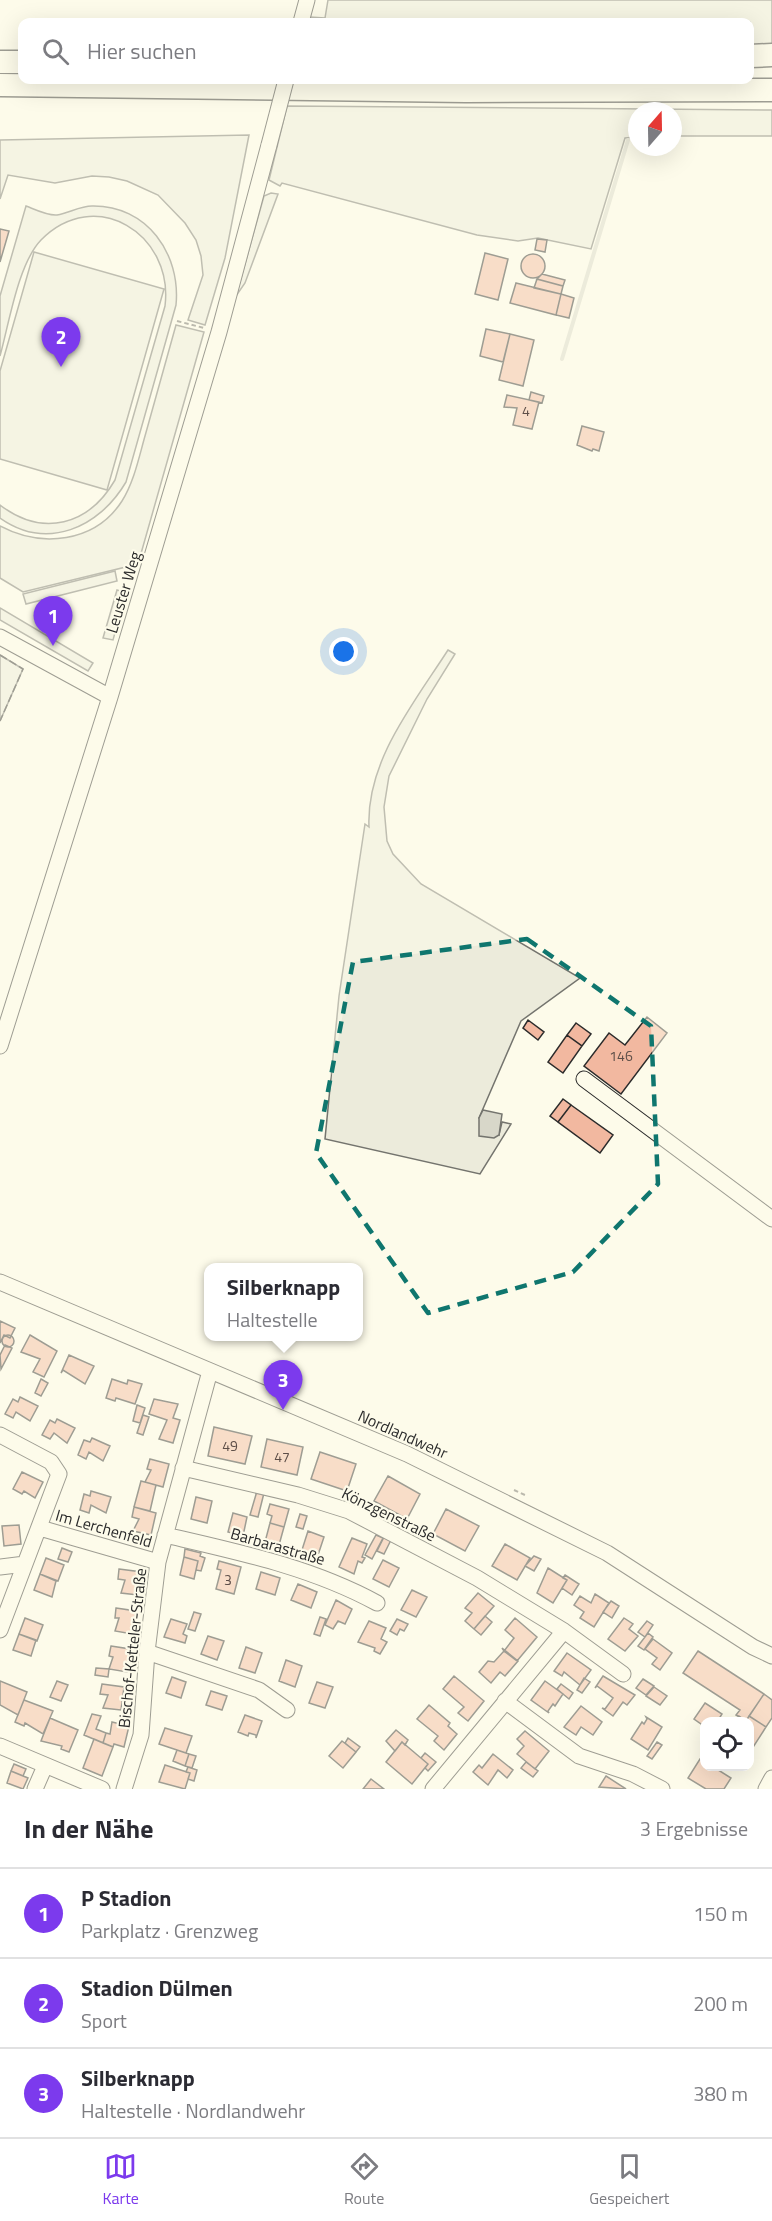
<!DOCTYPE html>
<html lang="de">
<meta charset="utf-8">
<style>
:root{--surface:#fff;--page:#f7f7f7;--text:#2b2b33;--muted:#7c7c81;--line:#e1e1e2;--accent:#7c3aed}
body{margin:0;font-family:"Titillium Web",sans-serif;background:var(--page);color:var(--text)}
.controls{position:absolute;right:18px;bottom:18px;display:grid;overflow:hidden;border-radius:12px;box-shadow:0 6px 24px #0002}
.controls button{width:54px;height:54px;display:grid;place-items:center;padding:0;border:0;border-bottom:2px solid var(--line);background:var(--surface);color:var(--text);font:30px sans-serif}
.compass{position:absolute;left:628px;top:102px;width:54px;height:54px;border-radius:50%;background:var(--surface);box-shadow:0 6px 24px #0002;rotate:20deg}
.you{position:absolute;left:344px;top:652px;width:21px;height:21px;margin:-15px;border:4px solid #fff;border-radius:50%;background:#1a73e8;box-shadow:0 0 0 9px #1a73e833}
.badge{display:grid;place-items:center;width:39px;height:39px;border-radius:50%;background:var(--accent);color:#fff;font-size:20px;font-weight:700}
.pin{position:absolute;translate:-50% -50px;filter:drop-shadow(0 2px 3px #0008)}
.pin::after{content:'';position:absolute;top:32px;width:21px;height:18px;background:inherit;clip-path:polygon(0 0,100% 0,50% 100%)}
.popup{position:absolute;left:204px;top:1263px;width:159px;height:78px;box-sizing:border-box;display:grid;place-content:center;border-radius:12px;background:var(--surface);filter:drop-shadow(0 2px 4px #0005);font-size:20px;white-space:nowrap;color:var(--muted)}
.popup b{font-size:22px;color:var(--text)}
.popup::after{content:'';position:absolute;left:50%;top:100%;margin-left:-12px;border:12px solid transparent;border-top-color:var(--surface)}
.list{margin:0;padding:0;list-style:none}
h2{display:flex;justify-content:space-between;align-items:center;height:78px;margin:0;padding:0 24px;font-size:26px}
h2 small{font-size:20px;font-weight:400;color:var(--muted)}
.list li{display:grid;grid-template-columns:39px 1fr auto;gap:18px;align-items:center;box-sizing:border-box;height:90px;padding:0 24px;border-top:2px solid var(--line)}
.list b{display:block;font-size:22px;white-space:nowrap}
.list p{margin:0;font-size:20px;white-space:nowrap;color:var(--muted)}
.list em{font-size:20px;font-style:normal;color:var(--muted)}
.icon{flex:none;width:33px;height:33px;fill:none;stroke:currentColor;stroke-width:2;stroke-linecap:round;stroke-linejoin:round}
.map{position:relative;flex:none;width:772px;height:1789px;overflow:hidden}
.search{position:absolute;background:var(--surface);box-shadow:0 6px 24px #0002;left:18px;right:18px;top:18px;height:66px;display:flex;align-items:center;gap:15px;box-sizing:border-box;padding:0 21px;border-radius:12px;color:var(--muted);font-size:22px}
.sheet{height:348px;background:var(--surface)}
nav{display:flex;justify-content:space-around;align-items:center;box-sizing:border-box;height:84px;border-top:2px solid var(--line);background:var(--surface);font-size:16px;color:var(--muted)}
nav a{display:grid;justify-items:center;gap:3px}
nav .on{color:var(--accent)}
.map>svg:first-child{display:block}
.green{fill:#ecebdb;stroke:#74746e;stroke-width:1.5}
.parking{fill:#eceadb;stroke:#74746e;stroke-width:1.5}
.water{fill:#d8d7c9;stroke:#74746e;stroke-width:1.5}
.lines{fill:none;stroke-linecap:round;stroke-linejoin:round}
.stream{stroke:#d8d7c9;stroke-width:4}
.building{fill:#f2b8a0;stroke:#2b2b2b;stroke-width:1.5}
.minor-casing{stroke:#2b2b2b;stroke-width:17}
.highway-casing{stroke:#2b2b2b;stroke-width:25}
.path{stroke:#6a6964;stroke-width:2;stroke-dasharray:4.5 3;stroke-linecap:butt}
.minor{stroke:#fdfbea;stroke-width:15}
.highway{stroke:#fdfbea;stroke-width:22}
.minor-bridge-casing{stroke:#2b2b2b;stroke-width:17;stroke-linecap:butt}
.minor-bridge{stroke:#fdfbea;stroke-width:15}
.fence{stroke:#2b2b2b;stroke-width:1.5;stroke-dasharray:8 3;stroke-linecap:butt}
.marked{fill:none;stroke:#0f766e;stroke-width:4.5;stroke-dasharray:12 8;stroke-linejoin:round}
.labels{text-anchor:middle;stroke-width:4.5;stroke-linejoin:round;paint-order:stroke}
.number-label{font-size:14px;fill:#5d4e48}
.street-label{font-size:16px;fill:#2b2b2b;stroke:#fdfbea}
</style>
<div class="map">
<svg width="772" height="1789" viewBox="0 0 772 1789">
<rect width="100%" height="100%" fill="#fdfbea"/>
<path class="green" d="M328,0H772V46L750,47V22H308L310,17L325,18Z
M287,106L772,110V136H673V111H637V137L625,138L591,249L538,238L518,241L477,235L282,183L280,186L269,180Z
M249,135L225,258L205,325L188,320L203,275L201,256L196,240L185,223L158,195L127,181L109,177L92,176L55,183L8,175L0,199V140Z
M271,193L278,194L245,283L236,296L264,196Z
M26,206C34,209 48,216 57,215C69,213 80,206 92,206C147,205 181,254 176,305L126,482C99,528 47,551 0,518V505C43,538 89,525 115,480L165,306C174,234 95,185 41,240C18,264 9,324 0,356V296Z
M34,252L164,289L107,490L0,459V371Z
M176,325L204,332L138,564L23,592L0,578V526C41,548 95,543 122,501C134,482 139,457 145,436C155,399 166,362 176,325Z
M448,650L455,654L427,699L389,776L384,807L387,841L393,854L421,884L580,978L521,1021L479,1118L499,1135L502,1122L511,1124L480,1174L325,1139L339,996L365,824L369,827C366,761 414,703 448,650Z
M0,655L23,669L0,721Z"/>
<path class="parking" d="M115,571L117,581L26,604L23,594Z
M117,590L126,593L113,640L103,638Z
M0,608L93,663L88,671L0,620Z"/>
<path class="water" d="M483,1110L502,1114L499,1135L494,1138L479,1136V1118Z"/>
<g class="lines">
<path class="stream" d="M562,359L628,140"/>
</g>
<path class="building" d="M0,229L9,231L0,262Z
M537,239L547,240L545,252L535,250Z
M485,253L508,259L498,300L475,294Z
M521 266a12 12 0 1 1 24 0a12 12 0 1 1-24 0Z
M542,274L565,280L563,286L537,279Z
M537,279L563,286L561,294L534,288Z
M516,283L561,294L556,315L510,303Z
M561,294L574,298L569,318L556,315Z
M486,329L510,334L503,362L480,356Z
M510,334L534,340L523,386L499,380Z
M531,392L544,396L542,403L529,400Z
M507,395L539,402L532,429L513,425L517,408L504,407Z
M582,426L604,432L599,451L593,449L592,451L577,445Z
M647,1017L667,1033L621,1094L584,1066L609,1033L625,1045Z
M528,1020L544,1032L538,1040L523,1028Z
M576,1023L591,1034L582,1046L567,1035Z
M567,1035L582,1046L563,1073L548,1062Z
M563,1099L571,1105L558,1122L550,1116Z
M571,1105L613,1135L600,1153L558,1122Z
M0,1321L15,1328L10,1338L4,1335L0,1343Z
M2 1341a6 6 0 1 1 12 0a6 6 0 1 1-12 0Z
M30,1335L57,1351L44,1377L33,1372L40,1359L21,1352Z
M5,1345L12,1348L1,1369L0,1355Z
M69,1355L94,1366L85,1384L63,1370L61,1373Z
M41,1379L48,1383L41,1396L35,1393Z
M112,1379L127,1384L128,1380L142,1384L135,1404L116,1398L115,1401L106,1398Z
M20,1397L38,1406L30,1421L16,1412L13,1418L5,1414L13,1399L18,1402Z
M154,1399L178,1404L173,1418L180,1420L173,1443L159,1439L167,1420L149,1414Z
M137,1405L145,1408L140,1423L133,1421Z
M143,1415L149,1417L143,1435L137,1433Z
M57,1419L75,1428L67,1443L54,1433L50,1439L42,1435L50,1420L55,1423Z
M214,1427L252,1436L245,1464L208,1456Z
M92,1438L110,1446L103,1461L89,1452L86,1459L78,1455L84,1440L90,1442Z
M267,1439L303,1447L297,1475L261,1467Z
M320,1452L356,1464L347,1491L311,1479Z
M150,1459L169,1464L163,1487L145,1482L151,1470L147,1469Z
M22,1472L43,1482L35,1498L24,1491L22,1494L13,1489Z
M388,1476L420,1494L407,1519L374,1501Z
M141,1481L156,1485L150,1511L134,1507Z
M91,1491L111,1497L106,1513L91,1505L89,1513L80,1510L84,1494L90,1496Z
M257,1491L264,1493L258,1517L250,1515Z
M196,1497L212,1501L207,1523L191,1519Z
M270,1504L289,1509L284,1527L270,1523L272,1516L267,1514Z
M134,1507L156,1513L151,1535L133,1531L139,1519L132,1517Z
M446,1509L479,1526L465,1551L433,1534Z
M233,1513L247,1517L243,1536L228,1532Z
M300,1514L307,1516L303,1529L296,1527Z
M270,1523L284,1527L279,1545L265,1542Z
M19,1525L21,1544L4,1546L2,1526Z
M308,1531L324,1537L317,1558L301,1553Z
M376,1535L383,1538L372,1559L365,1555Z
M384,1537L391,1540L384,1554L377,1551Z
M352,1538L367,1544L362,1557L365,1558L362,1563L358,1561L354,1574L339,1567Z
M505,1544L530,1558L517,1580L492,1566Z
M62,1548L72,1552L68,1562L58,1559Z
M185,1549L201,1553L200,1556L205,1558L201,1571L196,1570L198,1561L184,1557Z
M534,1556L541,1559L534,1571L525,1566Z
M184,1557L198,1561L194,1579L180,1575Z
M46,1558L64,1565L58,1581L40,1574Z
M383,1560L399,1568L389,1587L373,1579Z
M219,1561L241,1567L234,1594L216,1589L221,1570L217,1569Z
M548,1568L567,1580L553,1603L537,1593Z
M119,1569L142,1572L138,1595L121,1593L125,1580L118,1579Z
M261,1572L280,1578L275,1595L256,1589Z
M40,1574L56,1581L52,1597L34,1590Z
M565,1575L579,1584L572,1595L562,1588L567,1580L563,1578Z
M298,1584L317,1592L311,1608L291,1600Z
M412,1590L427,1597L416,1617L401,1610Z
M478,1593L494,1606L474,1629L465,1621L472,1613L465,1608Z
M595,1594L609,1603L594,1627L580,1618L584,1612L574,1605L580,1596L591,1603Z
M336,1600L352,1609L345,1624L338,1621L333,1629L325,1625Z
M611,1601L619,1606L612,1618L603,1612Z
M116,1608L136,1611L132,1634L115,1631L119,1618H115Z
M194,1612L201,1614L195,1631L188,1629Z
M485,1616L492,1622L481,1635L474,1629Z
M320,1617L326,1619L320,1636L314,1634Z
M25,1618L43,1625L37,1641L19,1634Z
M515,1618L537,1637L517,1661L504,1651L514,1638L505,1630Z
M624,1618L633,1624L629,1629L638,1636L625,1651L608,1639Z
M171,1619L187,1624L183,1634L187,1636L185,1643L164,1637Z
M397,1619L408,1624L404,1631L400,1629L397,1635L390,1631Z
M369,1621L386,1628L381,1639L387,1642L380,1654L374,1651L375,1648L358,1642Z
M647,1621L653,1625L645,1637L638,1632Z
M648,1633L653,1637L644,1650L638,1646Z
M19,1634L36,1640L31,1656L13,1650Z
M208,1636L224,1641L217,1660L201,1654Z
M653,1639L672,1653L660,1670L652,1664L657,1658L645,1649Z
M111,1646L130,1649L127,1672L109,1669L113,1657L109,1656Z
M246,1647L262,1653L255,1673L239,1668Z
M502,1648L518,1661L505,1676L500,1672L491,1683L479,1672L488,1661L494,1662L504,1651Z
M698,1651L764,1694L746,1721L736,1715L740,1710L683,1673Z
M567,1653L591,1670L580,1685L564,1672L562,1676L554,1671Z
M286,1660L302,1666L295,1687L279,1681Z
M96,1668L109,1669L108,1677L95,1675Z
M454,1676L484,1701L468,1721L458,1713L464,1707L443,1689Z
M603,1676L635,1695L627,1705L623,1702L613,1716L602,1708L605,1709L613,1698L597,1686L595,1688Z
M172,1677L186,1682L181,1698L166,1693Z
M584,1678L590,1682L582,1693L577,1690Z
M643,1679L654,1686L646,1695L636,1688Z
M0,1681L27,1692L18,1715L0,1705Z
M57,1681L68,1685L61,1701L50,1697Z
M545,1681L563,1694L555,1706L553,1704L548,1711L549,1713L531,1700Z
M317,1682L333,1687L325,1708L309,1703Z
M102,1684L124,1687L121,1710L103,1708L108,1695L100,1694Z
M561,1684L573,1693L569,1699L557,1689Z
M654,1687L667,1696L660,1705L646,1696Z
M211,1691L227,1696L222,1710L206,1705Z
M764,1694L772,1700V1718L766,1727L749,1716Z
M24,1700L53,1711L43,1734L25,1723L24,1726L15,1722Z
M705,1703L722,1714L717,1722H704V1726L694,1719Z
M429,1705L450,1723L448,1726L457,1734L444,1750L434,1741L438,1736L417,1719Z
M581,1706L602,1722L593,1735L581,1727L576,1735L564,1727Z
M92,1714L101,1716L96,1729L106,1733L103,1743L84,1735Z
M245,1715L262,1721L256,1738V1735L249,1733L248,1736L238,1732Z
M739,1716L746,1721L749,1716L766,1727L750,1752V1722H735Z
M646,1717L662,1727L648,1750L631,1739L642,1722L644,1724L647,1719Z
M50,1718L78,1730L69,1752L61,1749L62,1746L41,1741Z
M112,1722L129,1726L124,1747L114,1744L113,1747L103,1743L106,1733L110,1734Z
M165,1728L192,1736L186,1753L159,1744Z
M396,1730L408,1740L405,1745L402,1742L395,1751L386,1741Z
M525,1731L549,1751L535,1769L517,1754L524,1746L517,1739Z
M348,1738L360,1747L356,1752L345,1743Z
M94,1739L113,1747L102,1776L83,1768Z
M342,1741L356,1752L343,1768L329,1756Z
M402,1742L428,1764L412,1784L386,1762Z
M657,1742L662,1745L652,1759L647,1756Z
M177,1750L189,1754L185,1766L173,1761Z
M425,1753L436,1762L428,1771L425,1768L428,1764L421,1758Z
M189,1754L196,1756L192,1768L185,1766Z
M493,1754L513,1770L507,1778L498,1770L488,1785L473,1772L479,1765L482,1768Z
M700,1759L704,1761V1766H712L731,1778L724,1789H706L688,1778Z
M526,1762L538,1771L533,1777L521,1768Z
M14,1764L26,1769L23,1776L11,1771Z
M165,1765L190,1773L185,1789L159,1782Z
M188,1767L197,1770L194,1781L188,1779L190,1773L186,1772Z
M11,1771L28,1778L23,1789L7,1783Z
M606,1776L626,1789L599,1787Z
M371,1779L384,1789H363Z"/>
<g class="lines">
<g class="minor-casing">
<path id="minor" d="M301,22L307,0
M0,637L110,697
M0,1046L110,697L219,332L269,145
M584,1079L772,1219
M0,1282L407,1454L607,1553L753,1647L772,1656
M0,1435L51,1462L59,1474L0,1630
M183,1468L298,1495L349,1511L477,1578L564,1631
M40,1528L158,1562
M165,1535C238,1552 311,1567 377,1603
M0,1567L25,1564
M147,1652L259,1690L287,1710
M505,1701L579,1756L633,1774L662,1789
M0,1746L102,1789
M35,1789L45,1766
M124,1789L141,1735L147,1652L158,1562L210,1371
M433,1789L564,1631L623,1674
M766,1789L772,1778"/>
</g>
<g class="highway-casing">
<path id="highway" d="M750,56L772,55
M0,62H22
M0,85L466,91L772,90"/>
</g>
<path class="path" d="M177,321L204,328
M514,1490L525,1495"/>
<use href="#minor" class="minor"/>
<use href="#highway" class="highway"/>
<g class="minor-bridge-casing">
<path id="minor-bridge" d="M269,145L286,80"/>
</g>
<use href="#minor-bridge" class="minor-bridge"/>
<path class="fence" d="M0,655L23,669L0,721"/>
</g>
<path d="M0 0H772V1789H0ZM527,939L651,1026L658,1184L573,1272L428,1313L316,1153L353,962Z" fill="#fdfbea" fill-opacity=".55" fill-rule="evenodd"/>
<path class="marked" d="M527,939L651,1026L658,1184L573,1272L428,1313L316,1153L353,962Z"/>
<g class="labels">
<g class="number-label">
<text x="526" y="416">4</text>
<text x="621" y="1061">146</text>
<text x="230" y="1451">49</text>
<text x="282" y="1462">47</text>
<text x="228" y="1585">3</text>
</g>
<g class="street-label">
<text transform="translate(123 592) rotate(-73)" y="6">Leuster Weg</text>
<text transform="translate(403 1434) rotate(24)" y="6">Nordlandwehr</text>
<text transform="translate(389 1514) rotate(26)" y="6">Könzgenstraße</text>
<text transform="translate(104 1528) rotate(16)" y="6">Im Lerchenfeld</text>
<text transform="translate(278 1546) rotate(16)" y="6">Barbarastraße</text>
<text transform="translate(132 1648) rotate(-84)" y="6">Bischof-Ketteler-Straße</text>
</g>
</g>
</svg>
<div class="controls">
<button><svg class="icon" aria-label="locate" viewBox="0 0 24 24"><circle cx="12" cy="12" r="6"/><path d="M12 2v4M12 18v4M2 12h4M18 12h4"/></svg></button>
</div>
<svg class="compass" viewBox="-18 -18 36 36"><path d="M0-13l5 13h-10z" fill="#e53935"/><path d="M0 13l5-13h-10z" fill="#7c7c81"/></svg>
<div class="you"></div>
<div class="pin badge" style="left:53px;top:646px">1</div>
<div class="pin badge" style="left:61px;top:367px">2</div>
<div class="pin badge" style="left:283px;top:1410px">3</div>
<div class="popup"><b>Silberknapp</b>Haltestelle</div>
<div class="search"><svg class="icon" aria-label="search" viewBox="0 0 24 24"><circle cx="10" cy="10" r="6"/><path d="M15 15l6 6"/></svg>Hier suchen</div>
</div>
<section class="sheet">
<h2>In der Nähe<small>3 Ergebnisse</small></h2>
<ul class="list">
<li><span class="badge">1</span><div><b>P Stadion</b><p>Parkplatz · Grenzweg</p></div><em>150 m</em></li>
<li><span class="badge">2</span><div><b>Stadion Dülmen</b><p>Sport</p></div><em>200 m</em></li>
<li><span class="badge">3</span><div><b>Silberknapp</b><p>Haltestelle · Nordlandwehr</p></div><em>380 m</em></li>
</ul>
</section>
<nav>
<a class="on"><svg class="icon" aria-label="map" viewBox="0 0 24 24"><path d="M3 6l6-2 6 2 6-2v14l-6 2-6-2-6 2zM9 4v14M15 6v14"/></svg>Karte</a>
<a><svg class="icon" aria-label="directions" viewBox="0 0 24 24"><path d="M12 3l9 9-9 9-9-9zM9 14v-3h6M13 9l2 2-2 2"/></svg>Route</a>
<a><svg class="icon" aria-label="saved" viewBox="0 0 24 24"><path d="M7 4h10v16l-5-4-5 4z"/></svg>Gespeichert</a>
</nav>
